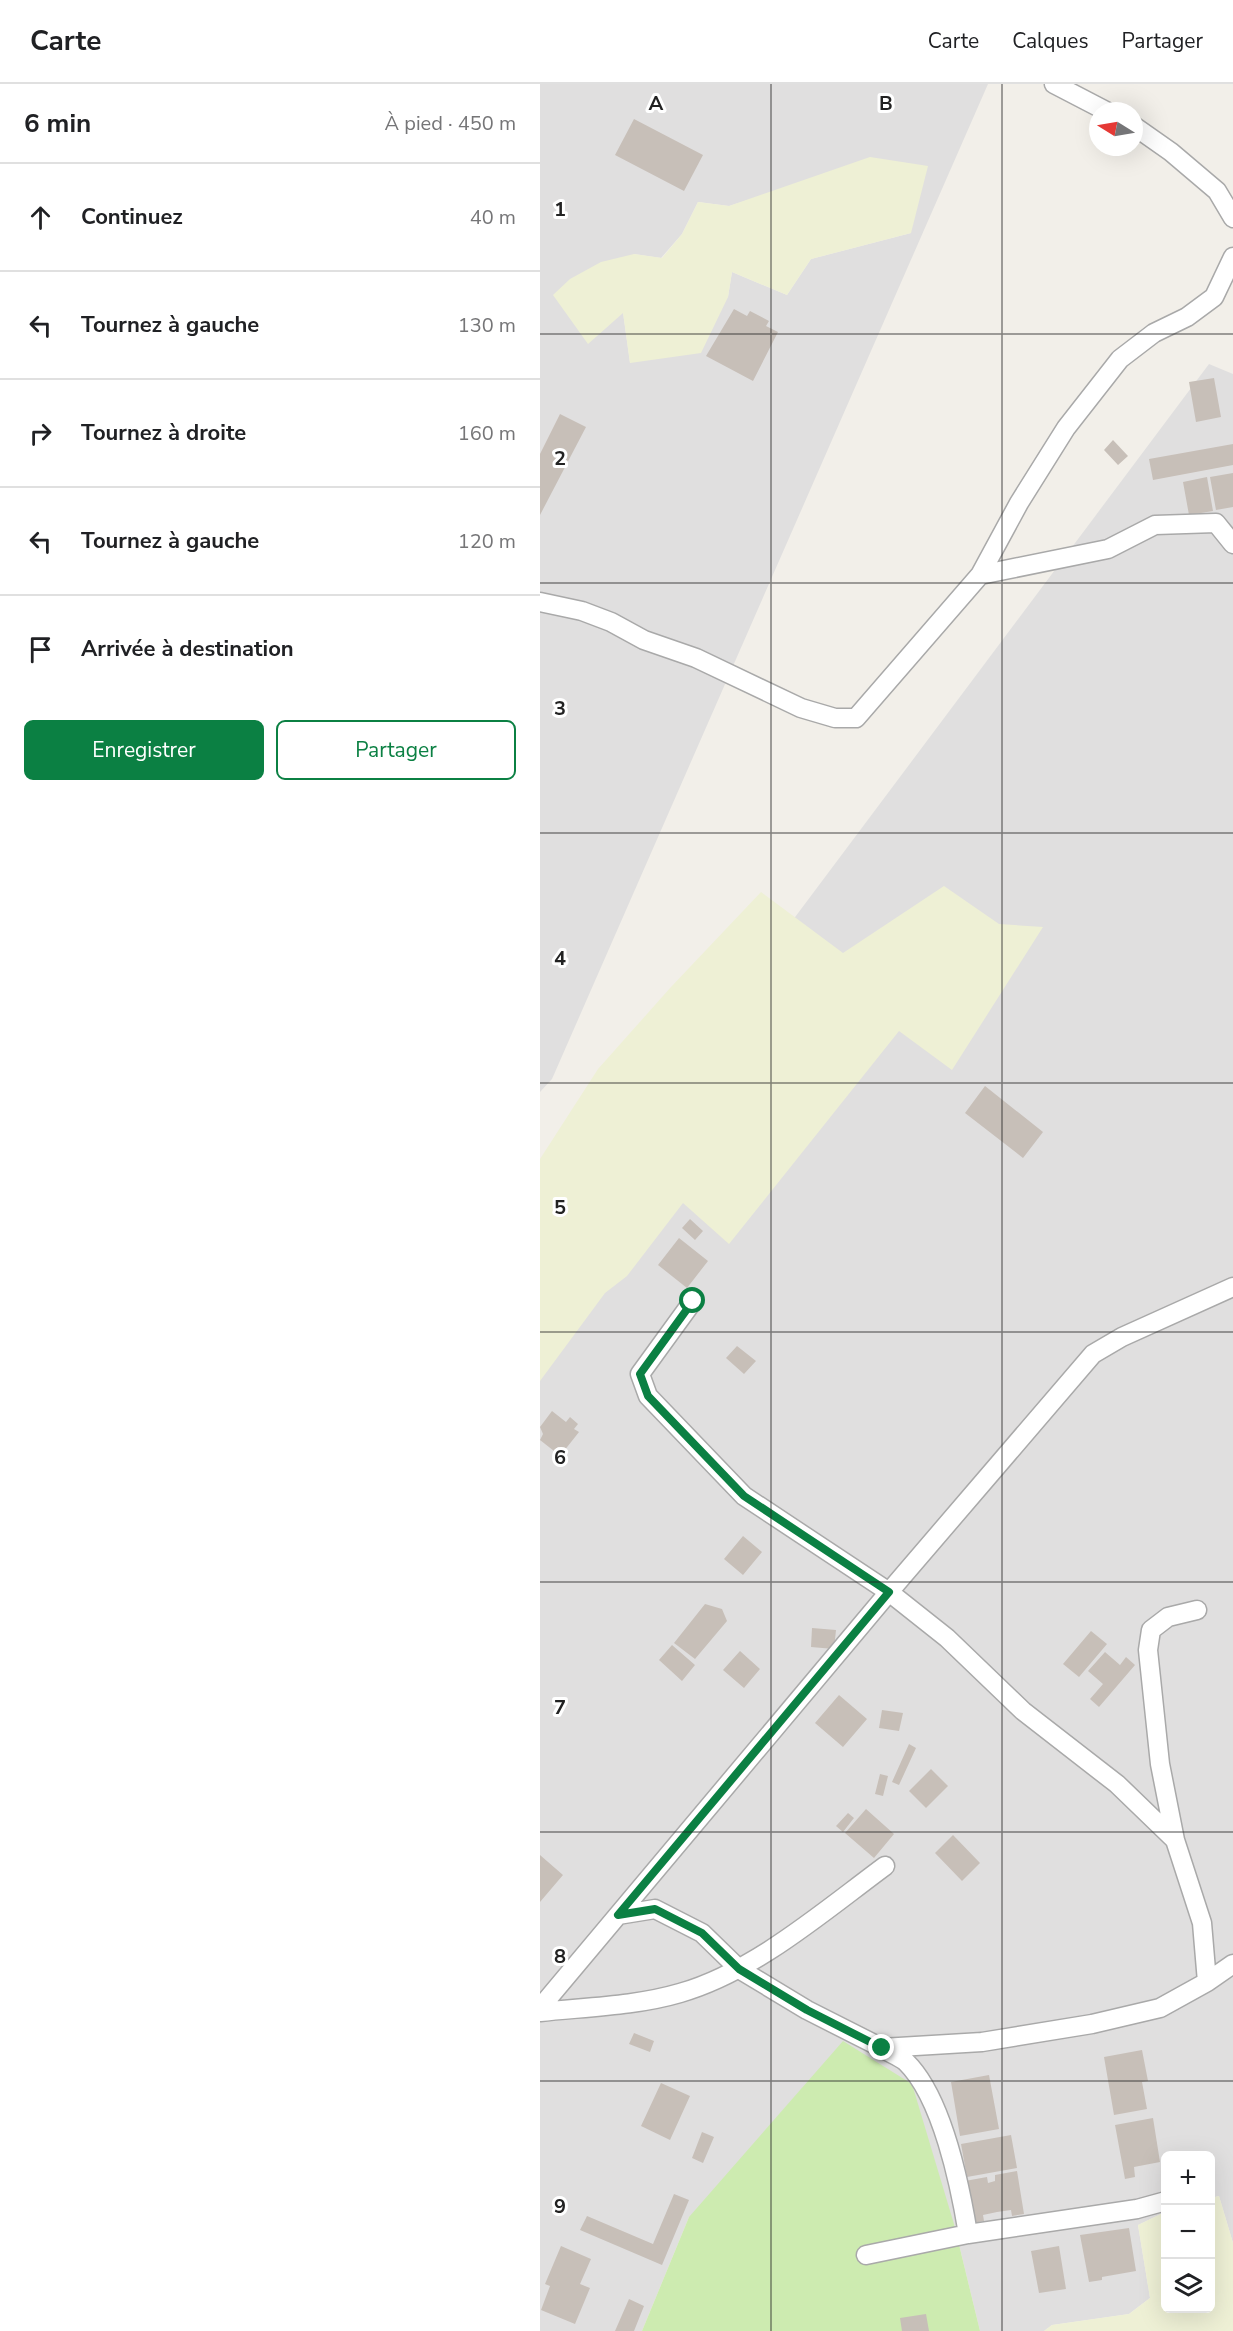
<!DOCTYPE html>
<html lang="fr">
<meta charset="utf-8">
<style>
:root{--surface:#fff;--page:#f2f2f2;--text:#202124;--muted:#757577;--line:#e0e0e0;--accent:#0b8043}
body{margin:0;font-family:"Nunito Sans",sans-serif;background:var(--page);color:var(--text)}
.controls{position:absolute;right:18px;bottom:18px;display:grid;overflow:hidden;border-radius:9px;box-shadow:0 6px 24px #0002}
.controls button{width:54px;height:54px;display:grid;place-items:center;padding:0;border:0;border-bottom:2px solid var(--line);background:var(--surface);color:var(--text);font:30px sans-serif}
.compass{position:absolute;left:549px;top:18px;width:54px;height:54px;border-radius:50%;background:var(--surface);box-shadow:0 6px 24px #0002;rotate:281deg}
.stop{position:absolute;width:18px;height:18px;margin:-14px;border:4px solid #0b8043;border-radius:50%;background:#fff}
.stop.end{background:#0b8043;border-color:#fff;box-shadow:0 2px 6px #0008}
.list{margin:0;padding:0;list-style:none}
h2{display:flex;justify-content:space-between;align-items:center;height:78px;margin:0;padding:0 24px;font-size:26px}
h2 small{font-size:20px;font-weight:400;color:var(--muted)}
.list li{display:grid;grid-template-columns:39px 1fr auto;gap:18px;align-items:center;box-sizing:border-box;height:108px;padding:0 24px;border-top:2px solid var(--line)}
.list b{display:block;font-size:22px;white-space:nowrap}
.list em{font-size:20px;font-style:normal;color:var(--muted)}
.actions{display:flex;gap:12px;padding:18px 24px}
.actions a{flex:1;padding:14px 0;border:2px solid var(--accent);border-radius:9px;text-align:center;font-size:21px;color:var(--accent)}
.actions .main{background:var(--accent);color:#fff}
.icon{flex:none;width:33px;height:33px;fill:none;stroke:currentColor;stroke-width:2;stroke-linecap:round;stroke-linejoin:round}
.map{position:relative;flex:none;width:693px;height:2247px;overflow:hidden}
header{display:flex;align-items:center;gap:36px;box-sizing:border-box;height:84px;padding:0 30px;background:var(--surface);border-bottom:2px solid var(--line)}
header strong{font-size:28px}
nav{display:flex;gap:33px;margin-inline-start:auto;font-size:21px}
main{display:flex}
aside{flex:1;background:var(--surface)}
.map>svg:first-child{display:block}
.residential{fill:#e0dfdf;fill-rule:evenodd}
.farmland{fill:#eef0d5}
.grass{fill:#cdebb0}
.building{fill:#c7bfb8}
.lines{fill:none;stroke-linecap:round;stroke-linejoin:round}
.minor-casing{stroke:#a9a9a9;stroke-width:21}
.minor{stroke:#fff;stroke-width:18}
.route{stroke:#0b8043;stroke-width:8}
.grid{fill:none;stroke:#222;stroke-width:1.5;stroke-opacity:0.55}
.grid-label{font-size:20px;text-anchor:middle;font-weight:bold;fill:#222;stroke:#fff;stroke-width:6;stroke-linejoin:round;paint-order:stroke}
</style>
<header>
<strong>Carte</strong>
<nav><a>Carte</a><a>Calques</a><a>Partager</a></nav>
</header>
<main>
<aside>
<h2>6 min<small>À pied · 450 m</small></h2>
<ul class="list">
<li><svg class="icon" aria-label="ahead" viewBox="0 0 24 24"><path d="M12 20V5M6 11l6-6 6 6"/></svg><div><b>Continuez</b></div><em>40 m</em></li>
<li><svg class="icon" aria-label="left" viewBox="0 0 24 24"><path d="M17 20v-9H6M10 6l-5 5 5 5"/></svg><div><b>Tournez à gauche</b></div><em>130 m</em></li>
<li><svg class="icon" aria-label="right" viewBox="0 0 24 24"><path d="M7 20v-9h11M14 6l5 5-5 5"/></svg><div><b>Tournez à droite</b></div><em>160 m</em></li>
<li><svg class="icon" aria-label="left" viewBox="0 0 24 24"><path d="M17 20v-9H6M10 6l-5 5 5 5"/></svg><div><b>Tournez à gauche</b></div><em>120 m</em></li>
<li><svg class="icon" aria-label="arrive" viewBox="0 0 24 24"><path d="M6 21V4h12l-3 4 3 4H6"/></svg><div><b>Arrivée à destination</b></div></li>
</ul>
<div class="actions"><a class="main">Enregistrer</a><a>Partager</a></div>
</aside>
<div class="map">
<svg width="693" height="2247" viewBox="0 0 693 2247">
<rect width="100%" height="100%" fill="#f2efe9"/>
<path class="residential" d="M0,0H448L12,995L0,1008ZM240,106L371,149L271,175L247,211L192,188L188,213L90,279L83,228L94,170L121,174L142,150L158,118L189,122Z
M669,280L693,290V2159L679,2112L671,2114L670,2072H626L625,2128L598,2141L610,2214L589,2230L512,2241L504,2247H440L414,2140L149,2133L102,2247H0V1174Z"/>
<path class="farmland" d="M330,73L388,82L371,149L271,175L247,211L192,188L188,213L161,269L90,279L83,229L48,260L13,211L30,195L61,178L94,170L122,174L142,150L158,118L189,122Z
M404,802L459,840L503,843L412,986L359,947L189,1160L143,1119L87,1192L65,1209L0,1297V1075L58,985L131,903L221,808L303,869Z
M679,2112L693,2159V2247H504L512,2241L589,2230L610,2214L598,2141L625,2128L626,2224H670L671,2114Z"/>
<path class="grass" d="M303,1957L372,2000L414,2140L440,2247H102L149,2133Z"/>
<path class="building" d="M94,35L163,71L144,107L75,71Z
M194,225L207,232L210,227L229,237L226,242L238,248L213,297L166,272Z
M674,294L681,333L656,338L649,298Z
M20,330L46,343L0,431V370Z
M573,356L588,372L578,381L564,366Z
M693,360V381L613,396L609,375Z
M693,389V423L676,426L670,393Z
M667,393L673,427L649,431L643,398Z
M445,1002L503,1048L483,1074L425,1029Z
M150,1135L163,1147L155,1156L142,1144Z
M139,1154L168,1177L147,1204L118,1181Z
M197,1262L216,1277L204,1290L186,1274Z
M12,1327L26,1338L30,1333L38,1340L34,1345L39,1348L24,1367L18,1363L14,1367L0,1356L3,1350L0,1343Z
M203,1452L222,1468L203,1491L184,1475Z
M165,1520L182,1525L187,1537L155,1575L134,1559Z
M272,1544L296,1546L294,1565L271,1563Z
M551,1547L567,1560L539,1593L523,1580Z
M132,1561L155,1581L142,1597L119,1576Z
M200,1567L220,1585L204,1604L183,1586Z
M565,1568L580,1581L586,1573L595,1581L559,1623L550,1615L563,1600L548,1587Z
M299,1611L327,1635L303,1663L275,1639Z
M342,1626L363,1629L359,1647L339,1644Z
M369,1660L376,1664L359,1701L352,1698Z
M391,1685L408,1702L386,1724L369,1707Z
M340,1690L348,1692L343,1712L335,1710Z
M326,1725L354,1750L334,1774L305,1749Z
M308,1729L314,1734L303,1748L296,1742Z
M413,1751L440,1779L422,1797L395,1769Z
M0,1771L23,1791L0,1818Z
M94,1949L114,1957L110,1968L89,1960Z
M602,1966L608,1997L602,1998L607,2025L574,2031L564,1973Z
M449,1991L459,2045L420,2052L411,1998Z
M121,1999L150,2012L130,2056L101,2042Z
M613,2034L620,2078L594,2083L595,2093L585,2095L575,2041Z
M162,2048L174,2053L163,2079L152,2074Z
M471,2051L477,2084L427,2093L421,2060Z
M477,2087L484,2130L472,2132L471,2126L457,2128L443,2131L444,2137L432,2139L425,2097L447,2093L448,2099L455,2097V2091Z
M134,2110L149,2116L122,2181L40,2146L47,2132L113,2160Z
M589,2144L596,2187L562,2193V2196L549,2198L540,2151Z
M21,2162L51,2175L40,2200L50,2204L35,2240L1,2226L10,2202L5,2200Z
M519,2162L526,2205L499,2209L491,2167Z
M89,2215L104,2222L94,2247H75Z
M386,2230L389,2247H362L360,2234Z"/>
<g class="lines">
<g class="minor-casing">
<path id="minor" d="M514,0L566,27
M594,42L631,68L677,107L693,134
M440,491L568,465L615,441L676,439L693,460
M0,518L42,527L71,538L104,556L156,574L261,624L295,634H316L440,491L479,419L526,344L580,275L614,249L647,233L674,213L693,173
M153,1217L100,1290L108,1312L204,1412L349,1508L407,1554L483,1627L577,1700L635,1756
M78,1831L115,1825L162,1849L199,1885L267,1926L342,1964L442,1958L552,1940L620,1924L667,1898L662,1839L635,1756L620,1680L608,1566L611,1546L628,1533L657,1526
M667,1898L693,1880
M0,1924L349,1508L553,1270L582,1253L693,1203
M0,1928C46,1923 96,1922 140,1909C214,1888 284,1827 345,1782
M342,1964C349,1969 359,1972 366,1978C402,2013 420,2101 428,2150
M326,2171L428,2150L597,2125L626,2117"/>
</g>
<use href="#minor" class="minor"/>
</g>
<g class="lines">
<path class="route" d="M153,1217L100,1290L108,1312L204,1412L349,1508L78,1831L115,1825L162,1849L199,1885L267,1926L342,1964"/>
</g>
<path class="grid" d="M231,0V2247M462,0V2247M0,250H693M0,499H693M0,749H693M0,999H693M0,1248H693M0,1498H693M0,1748H693M0,1997H693"/>
<g class="grid-label">
<text x="116" y="26">A</text>
<text x="346" y="26">B</text>
<text x="20" y="132">1</text>
<text x="20" y="381">2</text>
<text x="20" y="631">3</text>
<text x="20" y="881">4</text>
<text x="20" y="1130">5</text>
<text x="20" y="1380">6</text>
<text x="20" y="1630">7</text>
<text x="20" y="1879">8</text>
<text x="20" y="2129">9</text>
</g>
</svg>
<div class="controls">
<button>+</button>
<button>−</button>
<button><svg class="icon" aria-label="layers" viewBox="0 0 24 24"><path d="M12 4l9 5-9 5-9-5zM3 14l9 5 9-5"/></svg></button>
</div>
<svg class="compass" viewBox="-18 -18 36 36"><path d="M0-13l5 13h-10z" fill="#e53935"/><path d="M0 13l5-13h-10z" fill="#757577"/></svg>
<div class="stop" style="left:153px;top:1217px"></div>
<div class="stop end" style="left:342px;top:1964px"></div>
</div>
</main>
